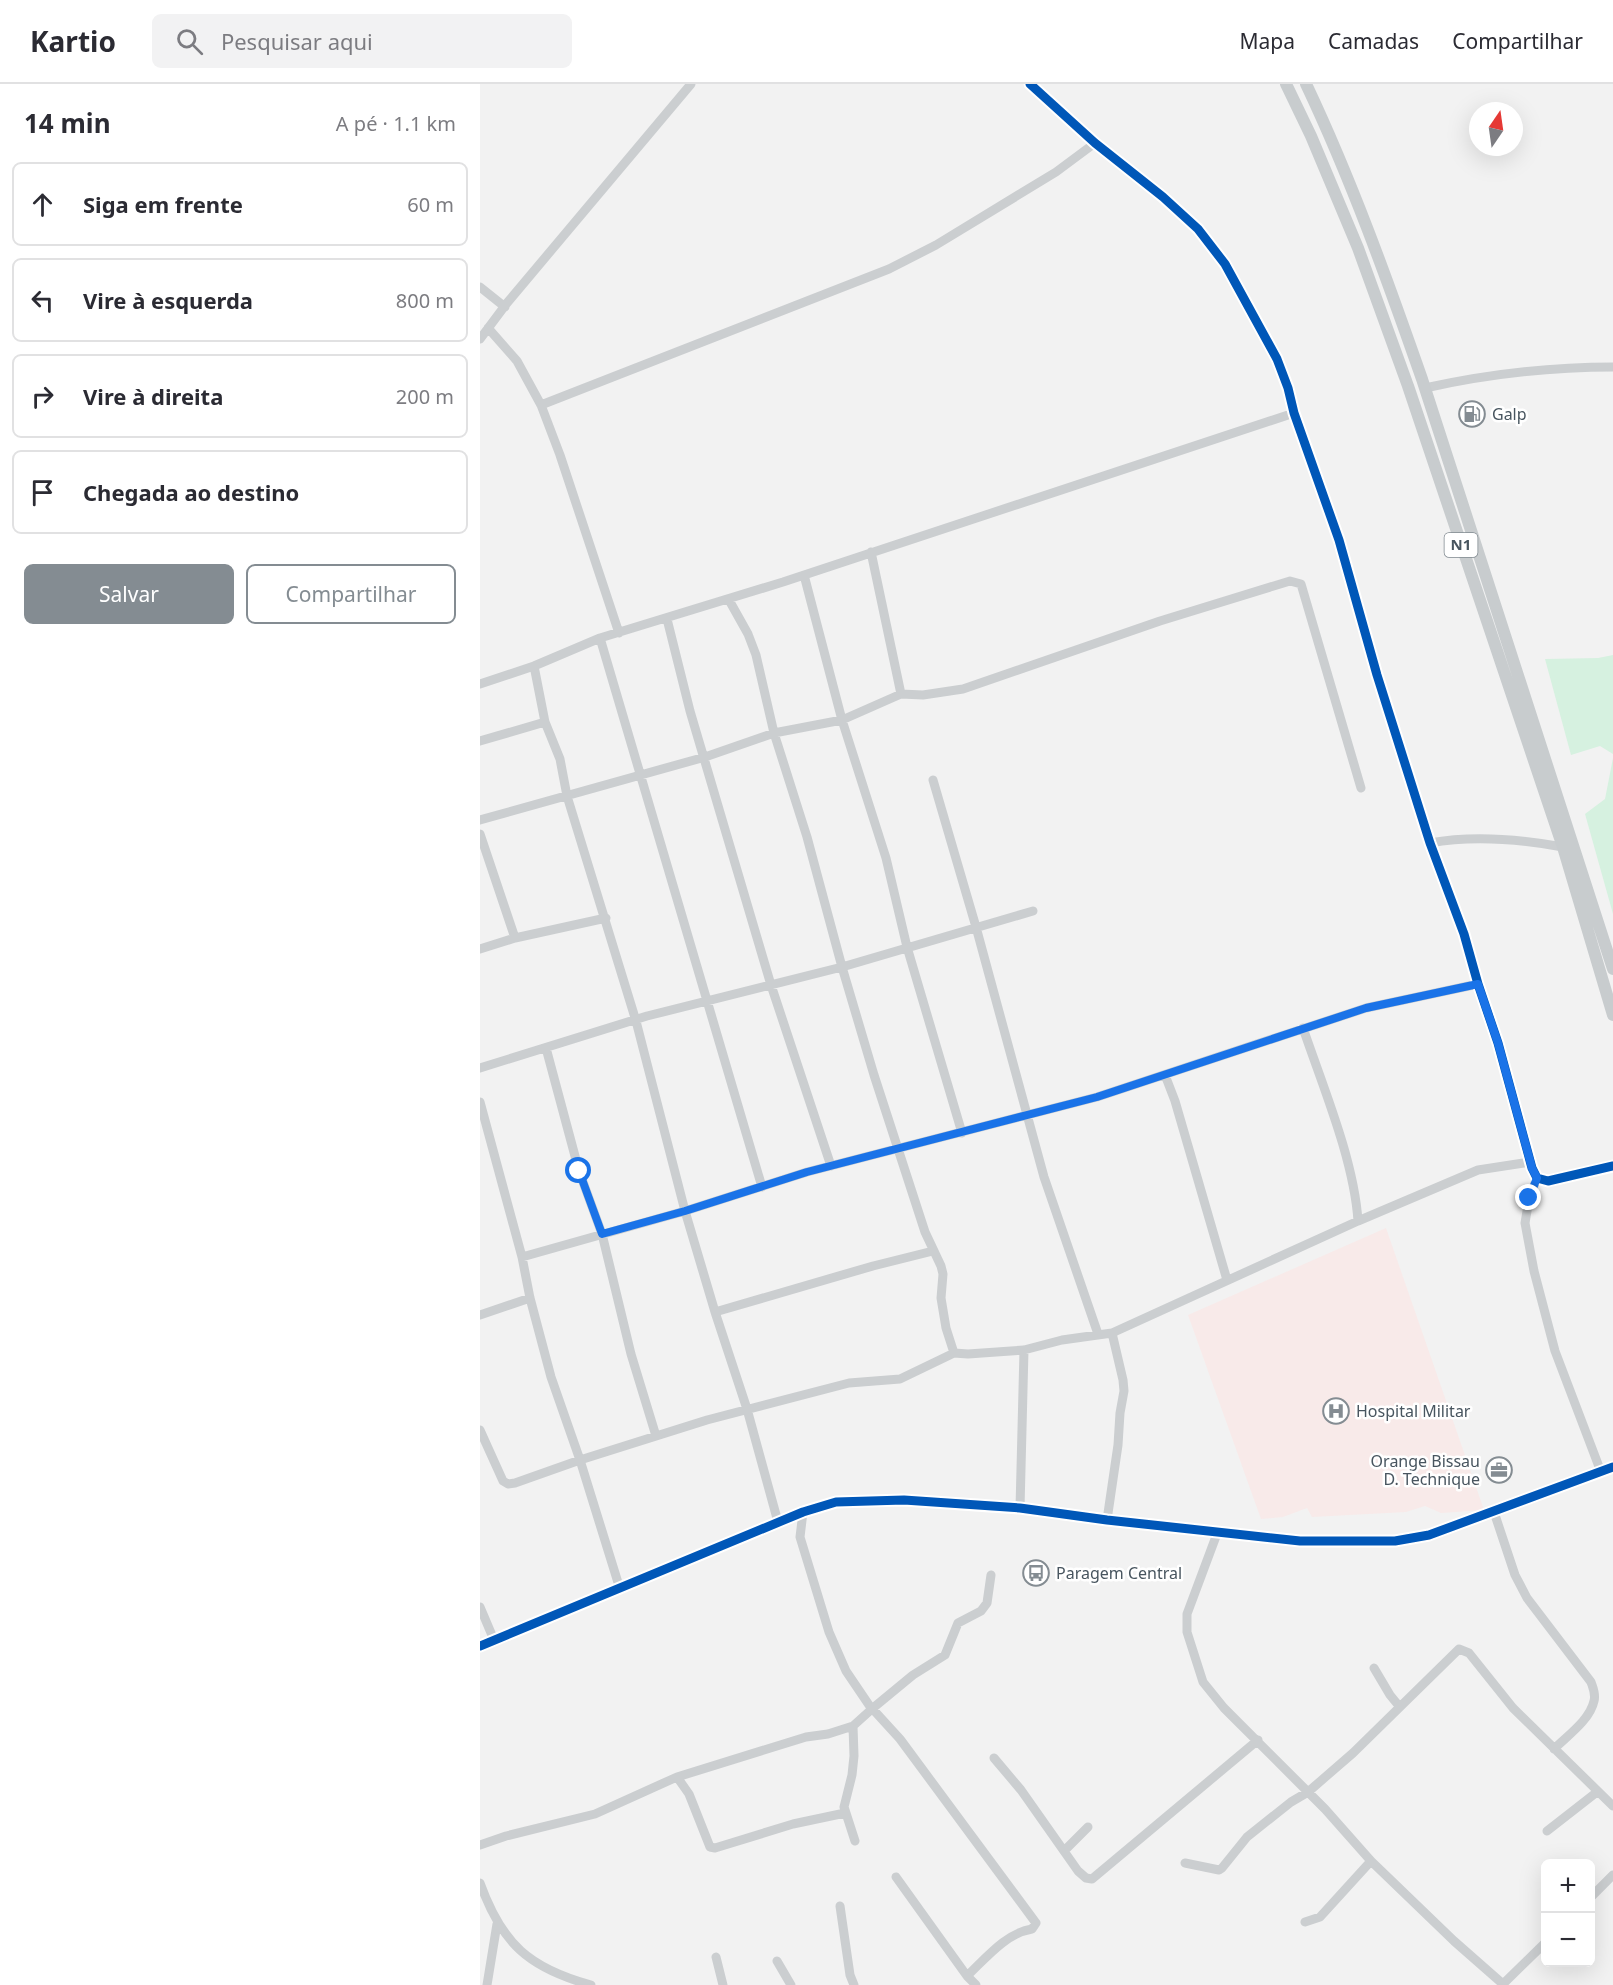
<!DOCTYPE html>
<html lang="pt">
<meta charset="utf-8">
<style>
:root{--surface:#fff;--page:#f2f2f3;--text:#2b2b33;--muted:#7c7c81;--line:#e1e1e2;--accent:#848c92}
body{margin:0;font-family:"Noto Sans",sans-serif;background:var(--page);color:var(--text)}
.controls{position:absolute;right:18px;bottom:18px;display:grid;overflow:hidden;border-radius:9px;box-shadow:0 6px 24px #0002}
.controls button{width:54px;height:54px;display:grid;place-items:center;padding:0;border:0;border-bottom:2px solid var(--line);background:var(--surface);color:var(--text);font:30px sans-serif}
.compass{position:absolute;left:989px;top:18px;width:54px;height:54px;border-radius:50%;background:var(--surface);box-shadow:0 6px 24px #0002;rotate:13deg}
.stop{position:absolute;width:18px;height:18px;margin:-14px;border:4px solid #1a73e8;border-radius:50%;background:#fff}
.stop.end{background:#1a73e8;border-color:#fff;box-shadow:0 2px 6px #0008}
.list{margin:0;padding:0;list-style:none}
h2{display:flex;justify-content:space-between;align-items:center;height:78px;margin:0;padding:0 24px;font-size:26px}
h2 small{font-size:20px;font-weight:400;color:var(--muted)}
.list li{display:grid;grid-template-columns:39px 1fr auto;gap:18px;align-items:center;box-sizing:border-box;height:84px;margin:0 12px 12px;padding:0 12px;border:2px solid var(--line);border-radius:9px}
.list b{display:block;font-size:22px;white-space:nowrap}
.list em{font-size:20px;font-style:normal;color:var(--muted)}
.actions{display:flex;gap:12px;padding:18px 24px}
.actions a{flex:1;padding:14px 0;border:2px solid var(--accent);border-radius:9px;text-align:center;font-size:21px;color:var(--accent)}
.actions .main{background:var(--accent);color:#fff}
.icon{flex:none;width:33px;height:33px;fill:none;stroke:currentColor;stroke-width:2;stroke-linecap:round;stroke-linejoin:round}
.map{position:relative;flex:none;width:1133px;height:1901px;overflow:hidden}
header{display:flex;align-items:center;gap:36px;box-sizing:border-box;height:84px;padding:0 30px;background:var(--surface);border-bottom:2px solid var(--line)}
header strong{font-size:28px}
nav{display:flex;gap:33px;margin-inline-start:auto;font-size:21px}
.search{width:420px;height:54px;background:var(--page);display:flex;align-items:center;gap:15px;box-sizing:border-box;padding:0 21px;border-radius:9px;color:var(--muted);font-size:22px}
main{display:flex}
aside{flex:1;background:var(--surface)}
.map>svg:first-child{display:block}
.medical{fill:#f8eae9}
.green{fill:#d6f1e0}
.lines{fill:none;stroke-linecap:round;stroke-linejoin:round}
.minor{stroke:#cbced0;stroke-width:9}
.major{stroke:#c8ccce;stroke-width:12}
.cycleway-casing{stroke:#fff;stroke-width:13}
.cycleway{stroke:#0057b8;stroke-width:9}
.route{stroke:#1a73e8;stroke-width:8}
.labels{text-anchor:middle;stroke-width:5;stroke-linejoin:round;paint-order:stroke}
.shield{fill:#fff;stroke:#7f888f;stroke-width:1.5}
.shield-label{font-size:15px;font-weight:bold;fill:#48555f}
.poi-label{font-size:16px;fill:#48555f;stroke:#fff;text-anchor:start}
</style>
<header>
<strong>Kartio</strong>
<div class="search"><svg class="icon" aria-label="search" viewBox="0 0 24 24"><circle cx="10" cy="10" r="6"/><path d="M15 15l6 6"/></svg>Pesquisar aqui</div>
<nav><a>Mapa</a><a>Camadas</a><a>Compartilhar</a></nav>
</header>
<main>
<aside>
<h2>14 min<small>A pé · 1.1 km</small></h2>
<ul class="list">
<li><svg class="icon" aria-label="ahead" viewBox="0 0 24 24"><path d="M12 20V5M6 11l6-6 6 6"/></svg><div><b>Siga em frente</b></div><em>60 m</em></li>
<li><svg class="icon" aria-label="left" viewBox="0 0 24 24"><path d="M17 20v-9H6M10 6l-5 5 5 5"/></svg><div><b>Vire à esquerda</b></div><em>800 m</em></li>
<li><svg class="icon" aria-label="right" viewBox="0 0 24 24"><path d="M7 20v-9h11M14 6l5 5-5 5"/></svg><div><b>Vire à direita</b></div><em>200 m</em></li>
<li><svg class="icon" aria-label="arrive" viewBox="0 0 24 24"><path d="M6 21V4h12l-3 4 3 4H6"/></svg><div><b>Chegada ao destino</b></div></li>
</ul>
<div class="actions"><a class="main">Salvar</a><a>Compartilhar</a></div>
</aside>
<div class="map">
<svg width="1133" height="1901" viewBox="0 0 1133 1901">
<rect width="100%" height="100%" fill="#f2f2f2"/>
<path class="medical" d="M906,1144L1004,1426L961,1429L945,1422L926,1428L832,1433L827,1424L803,1433L781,1435L708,1231Z"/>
<path class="green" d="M1133,571V670L1120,662L1091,671L1065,575L1118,574Z
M1133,674V830L1105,730L1125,715Z"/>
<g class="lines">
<path class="minor" d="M550,0L615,59L683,113L718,145L745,180L797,275L808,304L814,329L859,456L897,591L950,759L984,850L998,900L1018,959L1052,1084L1057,1094L1068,1097L1133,1082
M0,203L25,223
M8,244L37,277L61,321
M0,255L27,219L211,0
M945,304C1008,290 1069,283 1133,283
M391,468L421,610
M324,491L362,636L406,774L427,863L482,1049
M249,516L268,550L276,571L294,649L327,753L362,883L394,991L445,1148L461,1182L463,1190L461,1214L466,1244L474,1269
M187,535L210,627L291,901L351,1082
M139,549L80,371L61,321L409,185L456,161L576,88L615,59
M120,554L282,1103
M54,582L65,638L80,675L87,712L156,937L205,1127L235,1228L267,1325L298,1438
M0,600L54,582L120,554L303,498L814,329
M0,657L65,638
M453,696L496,843L564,1093L618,1250
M0,736L225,673L294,649L362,636L421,610L443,611L483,605L680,537L810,497L821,500L881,704
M0,750L35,854
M950,759C994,751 1039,755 1083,763
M0,865L35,854L126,834
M823,944C843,1003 874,1076 878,1137
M66,964L99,1087L122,1150L151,1270L176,1352
M0,984L167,932L362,883L553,827
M685,991L695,1017L747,1196
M0,1018L42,1173L50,1214L71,1293L100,1376L140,1505
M1057,1094L1049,1115L1045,1139L1054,1187L1075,1267L1121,1388
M42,1173L205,1127L327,1088L617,1013L886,924L998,900
M235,1228L393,1182L453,1167
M0,1231L50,1214
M0,1346L23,1397L28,1400L35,1399L100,1376L227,1336L369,1299L420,1295L474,1269L488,1270L544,1266L582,1256L632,1249L878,1137L998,1086L1050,1078
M540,1424L544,1266
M323,1428L320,1453L349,1548L366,1587L389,1621L420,1655L556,1839L552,1845C526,1849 506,1874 487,1892
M1014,1428L1035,1491L1047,1514L1111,1598C1113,1604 1116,1610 1114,1617C1110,1636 1087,1652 1074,1665
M627,1436L638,1361L640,1329L644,1307L643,1296L632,1249
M738,1447L707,1530V1548L723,1598L744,1624L845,1725L891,1777L974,1857L1024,1901
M0,1523L14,1556
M0,1562L323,1428L356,1418L424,1416L540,1424L627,1436L820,1457H915L949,1451L1133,1383
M894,1584L910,1611L919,1622
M373,1642L374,1672L372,1691L364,1723L375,1757
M514,1674L541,1706L598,1787L606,1794L612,1795L778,1656
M197,1693L326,1653L348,1650L373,1642L393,1624L433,1591L465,1571L478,1539L501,1527L507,1519L511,1491
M1067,1747L1117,1708
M0,1761L26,1752L115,1730L197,1693L209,1710L230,1763L235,1764L313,1740L365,1729
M584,1767L608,1743
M705,1779L739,1786L742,1784L767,1753L811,1718L828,1708L873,1669L979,1565L989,1569L1033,1624L1133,1722
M416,1793L487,1892L496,1901
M0,1799C22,1860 49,1884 111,1901
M1110,1814L1133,1791
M360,1822L370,1891L374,1901
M825,1838L840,1833L891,1777
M236,1873L243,1901
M297,1877L311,1901
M7,1901L17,1840
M1022,1901L1066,1858"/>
<path class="major" d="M806,0L831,52L878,164L928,302L1083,763L1133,931
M826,0C871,95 907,195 942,295L1133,885"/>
<g class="cycleway-casing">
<path id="cycleway" d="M550,0L615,59L683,113L718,145L745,180L797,275L808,304L814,329L859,456L897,591L950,759L984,850L998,900L1018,959L1052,1084L1057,1094L1068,1097L1133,1082
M0,1562L323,1428L356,1418L424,1416L540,1424L627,1436L820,1457H915L949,1451L1133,1383"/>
</g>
<use href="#cycleway" class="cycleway"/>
</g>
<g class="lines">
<path class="route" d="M99,1087L122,1150L205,1127L327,1088L617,1013L886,924L998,900L1018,959L1052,1084L1057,1094L1049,1114"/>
</g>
<defs>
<g id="fuel-ring" transform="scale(1.35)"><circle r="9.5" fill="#fff" stroke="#848c92" stroke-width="1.5"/><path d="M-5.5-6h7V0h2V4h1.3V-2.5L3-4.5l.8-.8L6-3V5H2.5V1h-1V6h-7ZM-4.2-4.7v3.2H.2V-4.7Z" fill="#848c92"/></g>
<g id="hospital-ring" transform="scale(1.35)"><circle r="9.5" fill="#fff" stroke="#848c92" stroke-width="1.5"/><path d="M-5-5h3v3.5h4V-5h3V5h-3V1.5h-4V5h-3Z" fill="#848c92"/></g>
<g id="office-ring" transform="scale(1.35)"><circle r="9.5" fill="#fff" stroke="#848c92" stroke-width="1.5"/><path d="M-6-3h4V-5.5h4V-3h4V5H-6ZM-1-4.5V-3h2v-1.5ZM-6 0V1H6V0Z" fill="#848c92"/></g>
<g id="bus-ring" transform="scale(1.35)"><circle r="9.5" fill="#fff" stroke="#848c92" stroke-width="1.5"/><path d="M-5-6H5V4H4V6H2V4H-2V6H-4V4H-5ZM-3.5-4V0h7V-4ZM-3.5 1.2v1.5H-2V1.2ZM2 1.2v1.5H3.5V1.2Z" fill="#848c92"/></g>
</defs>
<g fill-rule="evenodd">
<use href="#fuel-ring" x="992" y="330"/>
<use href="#hospital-ring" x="856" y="1327"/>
<use href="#office-ring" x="1019" y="1386"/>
<use href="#bus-ring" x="556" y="1489"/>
</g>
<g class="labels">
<rect class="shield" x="964.5" y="449" width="33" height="24" rx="4.5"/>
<g class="shield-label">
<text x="981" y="466">N1</text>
</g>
<g class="poi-label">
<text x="1012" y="336">Galp</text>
<text x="876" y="1333">Hospital Militar</text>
<text x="1000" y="1383" text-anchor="end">Orange Bissau<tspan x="1000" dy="18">D. Technique</tspan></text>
<text x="576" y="1495">Paragem Central</text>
</g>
</g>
</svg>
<div class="controls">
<button>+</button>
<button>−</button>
</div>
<svg class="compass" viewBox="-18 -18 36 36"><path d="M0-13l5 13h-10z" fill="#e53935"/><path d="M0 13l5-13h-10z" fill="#7c7c81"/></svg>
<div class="stop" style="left:99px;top:1087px"></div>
<div class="stop end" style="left:1049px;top:1114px"></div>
</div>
</main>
